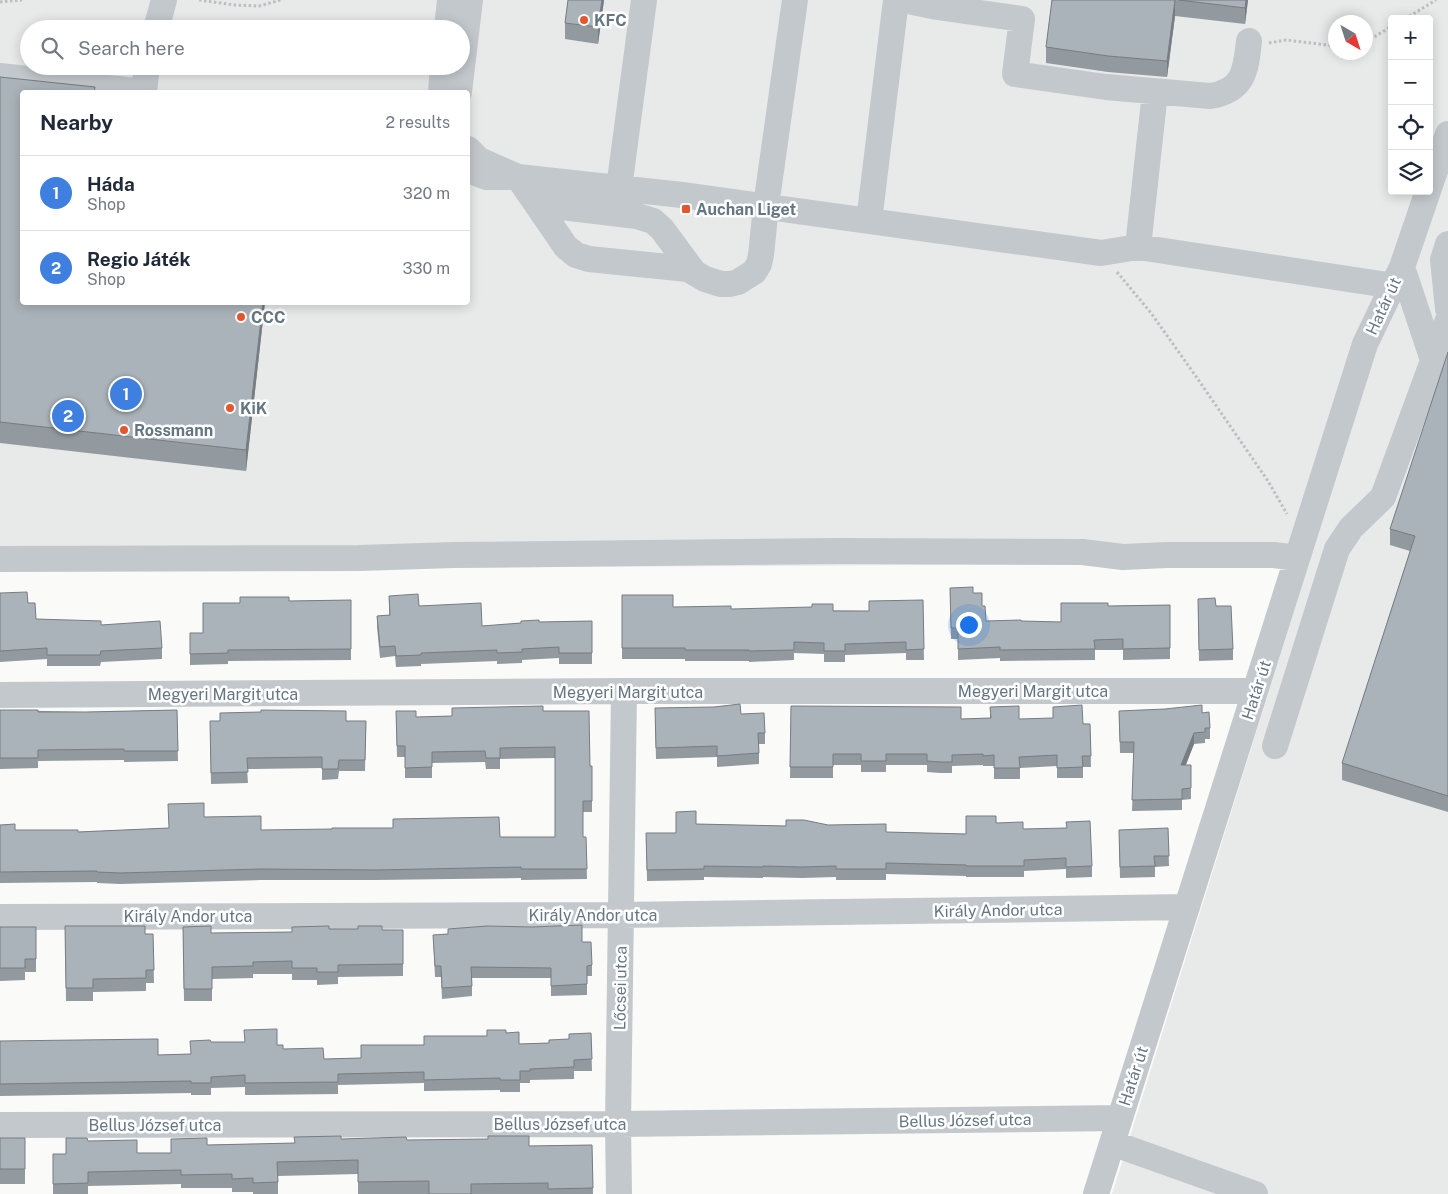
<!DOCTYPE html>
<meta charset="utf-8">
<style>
:root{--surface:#fff;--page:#f6f6f7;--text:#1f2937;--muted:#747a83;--line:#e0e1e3;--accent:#ea580c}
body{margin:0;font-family:"Public Sans",sans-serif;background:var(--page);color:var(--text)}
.controls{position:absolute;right:15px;top:15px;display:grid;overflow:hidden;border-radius:5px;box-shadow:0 2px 12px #0003}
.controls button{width:45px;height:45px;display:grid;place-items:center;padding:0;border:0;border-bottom:1px solid var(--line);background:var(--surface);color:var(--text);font:25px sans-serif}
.compass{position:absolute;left:1328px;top:15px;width:45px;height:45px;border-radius:50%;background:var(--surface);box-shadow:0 2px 12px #0003;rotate:141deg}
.you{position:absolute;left:968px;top:624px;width:18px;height:18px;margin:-12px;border:4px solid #fff;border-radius:50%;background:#1a73e8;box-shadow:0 0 0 8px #1a73e833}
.badge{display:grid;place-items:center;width:32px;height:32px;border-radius:50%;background:var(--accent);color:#fff;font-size:16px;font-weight:700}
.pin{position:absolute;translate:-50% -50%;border:2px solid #fff;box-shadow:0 1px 5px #0006}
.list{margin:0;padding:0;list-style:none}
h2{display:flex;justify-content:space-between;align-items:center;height:65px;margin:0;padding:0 20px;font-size:21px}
h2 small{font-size:16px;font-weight:400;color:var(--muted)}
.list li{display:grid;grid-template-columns:32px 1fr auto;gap:15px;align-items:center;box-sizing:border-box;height:75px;padding:0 20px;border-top:1px solid var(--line)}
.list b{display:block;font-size:19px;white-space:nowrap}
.list p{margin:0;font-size:16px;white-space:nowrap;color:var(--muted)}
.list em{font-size:16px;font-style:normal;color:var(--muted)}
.icon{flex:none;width:28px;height:28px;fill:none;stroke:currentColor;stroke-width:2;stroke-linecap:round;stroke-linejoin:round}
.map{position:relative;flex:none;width:1448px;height:1194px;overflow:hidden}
.search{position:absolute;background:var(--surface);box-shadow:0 2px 12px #0003;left:20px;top:20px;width:450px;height:55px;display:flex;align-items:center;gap:12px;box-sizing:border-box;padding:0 18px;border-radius:28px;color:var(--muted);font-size:19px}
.panel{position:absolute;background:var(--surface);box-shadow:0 2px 12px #0003;left:20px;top:90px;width:450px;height:215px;border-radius:5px}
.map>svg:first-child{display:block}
.built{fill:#e8e9e9;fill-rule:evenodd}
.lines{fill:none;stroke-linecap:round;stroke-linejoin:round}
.path{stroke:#bbbfc2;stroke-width:3;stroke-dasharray:2.5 2.5;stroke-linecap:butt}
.minor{stroke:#c3c8cc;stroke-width:26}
.wall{fill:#929a9f}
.shaded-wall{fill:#777d82}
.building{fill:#aab3b9;stroke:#777d82}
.poi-dot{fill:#e4572e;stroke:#fff;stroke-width:2}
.labels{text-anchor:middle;stroke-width:5;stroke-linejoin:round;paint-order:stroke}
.poi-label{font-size:16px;font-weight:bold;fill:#657683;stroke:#fff;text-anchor:start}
.street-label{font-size:16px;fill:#657683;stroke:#fff}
</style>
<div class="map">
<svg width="1448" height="1194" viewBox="0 0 1448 1194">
<rect width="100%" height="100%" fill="#fafaf8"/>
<path class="built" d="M0,0H1448V1194H1112L1309,563L0,570ZM1392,19H1429V191H1392ZM1336,22H1366V52H1336ZM29,29H461V66H29ZM22,92H468V302H22Z"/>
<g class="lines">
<path class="path" d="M199,0L235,5L259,6L281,0
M0,2L22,0
M1405,19L1436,0
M1366,42L1392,26
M1269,43L1286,40L1336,46
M1117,272L1151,313L1195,375L1268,481L1287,514"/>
<path class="minor" d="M911,0L913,2L937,7L1022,19L1015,74L1106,87L1210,96C1244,91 1246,70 1249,41
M156,29L164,0
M447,29L450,0
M0,76L144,92L147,66
M441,92L443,66
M459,92L470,0
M468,149L479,160L518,177L566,247L576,255L589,259L688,269L705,279L721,284H730L738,282L754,272L759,264L761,255L766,206L795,0
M468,170L486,177H518L682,195L1101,253L1138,247L1394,286
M619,188L644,0
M1429,188L1448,134
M537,204L637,216L653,221L662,229L693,271
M869,221L896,0
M1448,244L1443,260L1448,309
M1138,247L1155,92
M1402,267L1433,360
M0,559L359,558L454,555L839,551L1082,552L1123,557L1167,555H1274L1297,558
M0,695L624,691H1255
M1275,746L1337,549L1351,528L1383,497L1448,320
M0,917L620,915L1187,907
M0,1125L618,1124L1120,1118
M1112,1143L1255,1194
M619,1194L618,1124L624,691
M1096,1194L1365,344L1402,267L1428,191"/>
</g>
<path class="wall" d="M568,0H604L598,44L565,39V23Z
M1052,0H1248L1245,24L1175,16L1167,77L1108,72L1046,63V47Z
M0,77L95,92L22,302H265L246,471L0,443Z
M1448,352V812L1342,780V763L1410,551L1390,545V529Z
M950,588L973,593L982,606L986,621L1061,622L1108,606L1170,605V659L1123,660V650H1095V660L1000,661V658L958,660V639H951Z
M0,593L28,603L36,619L101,625L162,648V659L101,662L100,666H47V659L0,662Z
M622,595L673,607L731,609L869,611L923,600L924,660H906V653L845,655V662H824V654L794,653V660L749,662V661H685V659H622Z
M389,596L482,626L539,622L592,621V664H559V658L522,660V663L497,664V661L421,664V666L396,667L395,656L380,658L377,627V616L389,615Z
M1198,599L1216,606L1233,649V660L1199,661Z
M351,600V660L228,661V664L190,665V633H203L240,603L289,601Z
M791,706L961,719L990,718V707L1019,719L1090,724L1091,767H1083V778H1057V766L1020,768V779H994V766H983V765L952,766V773H940L927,772V765H886V772H861V765H833V778H790Z
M0,710L86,712L177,710L178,761L124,762V760L38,761V768L0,769Z
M396,711L416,717L452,716L543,711L590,766H592V812H583V837H586L587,879L521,880V878L376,880H261L120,884L97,883V882L0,883V825L15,830L78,832L168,828L204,817L261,830L500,837H555V758L500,759V769H486L485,762L432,763V778H405V757H397Z
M1119,711L1202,713L1210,728V739H1205V743L1194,744L1186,765H1191V799L1182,800V810L1132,811L1134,753H1120Z
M741,714L765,733V744H759V764L717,767V757L656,759L655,719Z
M346,721H366L365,771H339L338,779L322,780V768L247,769L248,783L211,784L210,732Z
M996,823L1023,829L1092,866V877L1066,878V869L1024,871V877H966V876L886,874V880H836V877L802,878L763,877V878L704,877V880L647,881L646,833H676L696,824L786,826L828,825L886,832L966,834Z
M1168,828L1169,866L1155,867V877L1120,878L1119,840Z
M65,926L145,934H153L154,983H146V991L93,992V1001H66Z
M0,927H36V972H25V980L0,981Z
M183,927L211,933L292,932L329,929L403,930V976L338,977V984L317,985V980H292V974H253V978L212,979V1001H184Z
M448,929L582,942L592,965V976H587V995L551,996V978H472V996L442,999L441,977H435L433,935L448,934Z
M506,1033L519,1044L549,1043L569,1039L591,1033L592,1071H574V1079L530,1080V1083H520V1092H500V1090L424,1091V1083L338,1085V1094L245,1095V1087L211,1088V1095H191V1093L0,1096V1041L158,1055L190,1054L211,1042L277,1045L283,1049L324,1059L361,1058L424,1045L487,1036Z
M0,1138H25V1184H0Z
M341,1139L407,1140L529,1146L592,1145L593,1194H358V1174L278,1176V1194H253V1192H232V1188H181V1184L88,1186V1194H53V1154H66L88,1141L137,1153H171L207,1145L294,1143Z"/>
<path class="shaded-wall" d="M602,0H604L598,44V27Z
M1175,0V16L1167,77V61Z
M1246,0H1248L1245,24V8Z
M263,302H265L246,471V450Z
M1194,733V744L1181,776V765Z"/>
<path class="building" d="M568,0H602L598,27L565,23Z
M1052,0H1175L1167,61L1108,56L1046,47Z
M1179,0H1246L1245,8Z
M0,77L95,87L94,92H22V302H263L246,450L0,422Z
M1448,352V796L1342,763L1415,536L1390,529Z
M973,587V593H982V606H985L986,621L1021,620V621L1061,622V603H1108V606L1170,605V648L1123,649V639L1094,640L1095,649L1000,650V647L958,649V628H951L950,588Z
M27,592L28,603H35L36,619L101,621V625L160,621L162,648L101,651L100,655H47V648L0,651V593Z
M418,594L419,606L481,603L482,626L521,623V621L539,620V622L592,621V653H559V647L522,649V652L497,653V650L421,653V655L396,656L395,646L380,647L377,616L390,615L389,596Z
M622,595H673V607L731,606V609L812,607V604H833V611H869V601L923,600L924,649L906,650V642L845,644V651H824V643L794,642V650L749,651V650H685V648H622Z
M240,597H289V601L351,600V649L228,650V653L190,654V633H203V603H240Z
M1215,598L1216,606H1231L1233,649L1199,650L1198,599Z
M740,704L741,714L764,713L765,733H758L759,753L717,756V746L656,748L655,708L714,707Z
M1082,705L1083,724H1090L1091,756H1082L1083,767L1057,768V755L1019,757L1020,768H994V755L983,756V754L952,755V762H940L927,761V754H886V761H861V754H833V767H790L791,706L961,707V719L991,718L990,707L1019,706V719L1053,718V707Z
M1202,705V713L1209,712L1210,728H1205V732L1194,733L1181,765H1191V788L1182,789V799L1132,800L1134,742H1120L1119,711L1165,709Z
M543,706V711H589L590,766H592V801H583V837H586L587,869H521V867L376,870L261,869L120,873L97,872V871L0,872V825L15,824V830H78V832L169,828L168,804L204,803V817L261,816V830L332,829V828H393V819L499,817L500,837H555V747L500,748V758H486L485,751L432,752V767L405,768V746H397L396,711H416V717L452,716V708Z
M0,710H38V712H86L177,710L178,751H124V749L38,750V758H0Z
M261,710L346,711V721H366L365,760H339L338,769H322V757L247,758L248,772L211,773L210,721H220V713L261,712Z
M696,811V824L786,826V820H804L828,825L886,824V832L966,834V816H996V823L1023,822V829L1067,828L1066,822L1090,821L1092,866L1066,867V858L1024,860V866H966V865L886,863V869H836V866L802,867L763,866V867L704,866V869L647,870L646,833H676V812Z
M1168,828L1169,856H1154L1155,866L1120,867L1119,830Z
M582,925V942H591L592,965L587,966V984L551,986V968L471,967L472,986L442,988L441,966H435L433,935L448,934V929L487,926L532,927Z
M65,926H145V934H153L154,970H146V978L93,979V988H66Z
M211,926V933L292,932V927L329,926V929H358V926H382V930H403V964L338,965V972H317V968H292V961L253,962V966L212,967V989H184L183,927Z
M0,927H36V959H25V968H0Z
M277,1029V1045H283V1049L323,1048L324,1059L361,1058V1045H424V1036H487V1030H506V1033L519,1032V1044L549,1043V1040L569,1039V1034L591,1033L592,1059L574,1060V1067L530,1069V1071H520V1080H500V1078L424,1080V1072L338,1074V1082L245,1083V1075L211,1077V1083H191V1081L0,1084V1041L158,1039V1055L191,1054L190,1041L210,1040L211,1042H245L244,1030Z
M341,1136V1139L406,1137L407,1140L488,1139V1136H529V1146L592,1145L593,1188L548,1189V1183L471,1184V1194H429V1181L358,1182V1160L277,1162L278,1182L253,1183V1178L232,1179V1174L181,1175V1170L88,1172V1183L53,1184V1154H66V1138H87L88,1141L137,1140V1153H171V1139L207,1138V1145L295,1143L294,1137Z
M0,1138H25V1169H0Z"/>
<g class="poi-dot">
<circle cx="584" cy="20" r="5"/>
<rect x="681" y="204" width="10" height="10" rx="2.5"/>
<circle cx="241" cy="317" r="5"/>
<circle cx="230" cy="408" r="5"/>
<circle cx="124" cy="430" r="5"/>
</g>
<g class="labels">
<g class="poi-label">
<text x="594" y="26">KFC</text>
<text x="696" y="215">Auchan Liget</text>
<text x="251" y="323">CCC</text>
<text x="240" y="414">KiK</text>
<text x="134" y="436">Rossmann</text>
</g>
<g class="street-label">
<text transform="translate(1383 306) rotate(-65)" y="6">Határ út</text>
<text transform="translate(1256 690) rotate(-72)" y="6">Határ út</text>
<text x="1033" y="697">Megyeri Margit utca</text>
<text x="628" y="698">Megyeri Margit utca</text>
<text x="223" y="700">Megyeri Margit utca</text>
<text transform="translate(998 910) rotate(-1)" y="6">Király Andor utca</text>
<text x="593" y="921">Király Andor utca</text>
<text x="188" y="922">Király Andor utca</text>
<text transform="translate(620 988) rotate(-89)" y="6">Lőcsei utca</text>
<text transform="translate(1133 1076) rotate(-72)" y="6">Határ út</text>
<text transform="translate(965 1120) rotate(-1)" y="6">Bellus József utca</text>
<text x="560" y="1130">Bellus József utca</text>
<text x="155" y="1131">Bellus József utca</text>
</g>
</g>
</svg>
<div class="controls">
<button>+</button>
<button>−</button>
<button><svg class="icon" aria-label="locate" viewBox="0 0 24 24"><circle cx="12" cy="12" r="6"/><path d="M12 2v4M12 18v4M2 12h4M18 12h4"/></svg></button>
<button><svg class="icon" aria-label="layers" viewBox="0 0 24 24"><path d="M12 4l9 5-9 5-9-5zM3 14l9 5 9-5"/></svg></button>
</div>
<svg class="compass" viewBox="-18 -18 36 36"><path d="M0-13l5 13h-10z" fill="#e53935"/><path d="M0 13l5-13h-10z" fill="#747a83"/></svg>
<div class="you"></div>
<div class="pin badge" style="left:126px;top:394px;background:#3f7fe0">1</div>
<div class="pin badge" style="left:68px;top:416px;background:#3f7fe0">2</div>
<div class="search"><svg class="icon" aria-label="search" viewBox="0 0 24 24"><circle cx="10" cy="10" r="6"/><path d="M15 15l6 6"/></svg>Search here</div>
<section class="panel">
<h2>Nearby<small>2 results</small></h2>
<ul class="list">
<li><span class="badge" style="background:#3f7fe0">1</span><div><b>Háda</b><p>Shop</p></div><em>320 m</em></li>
<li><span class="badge" style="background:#3f7fe0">2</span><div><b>Regio Játék</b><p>Shop</p></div><em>330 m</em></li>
</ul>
</section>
</div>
